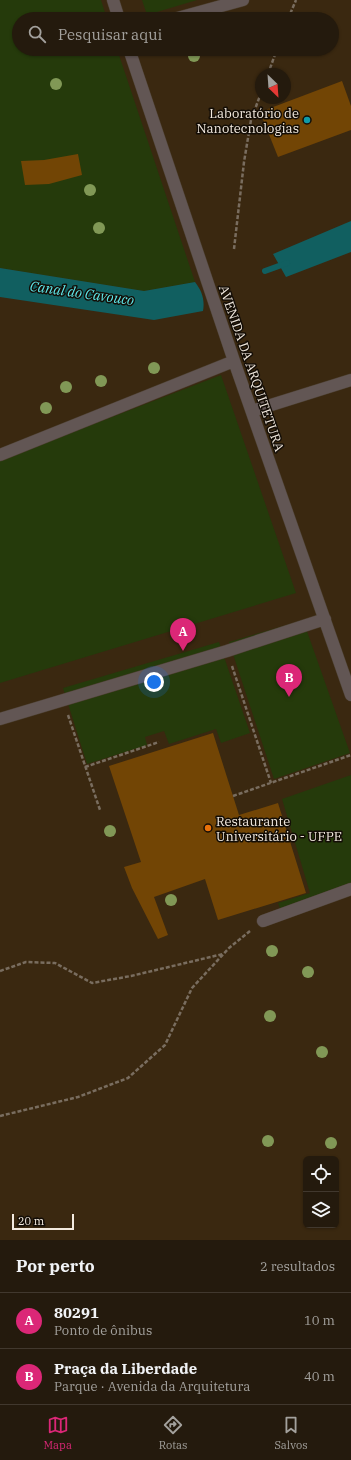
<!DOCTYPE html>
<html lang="pt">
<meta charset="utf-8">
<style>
:root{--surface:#241a0d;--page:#2c2316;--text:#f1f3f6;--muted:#a3a19d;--line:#41382e;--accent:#db2777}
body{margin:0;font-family:"IBM Plex Serif",serif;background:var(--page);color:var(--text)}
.controls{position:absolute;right:12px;bottom:12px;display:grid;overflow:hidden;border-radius:6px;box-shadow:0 1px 3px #0004}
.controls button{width:36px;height:36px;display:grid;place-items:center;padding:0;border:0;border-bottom:1px solid var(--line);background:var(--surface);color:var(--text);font:20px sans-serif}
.compass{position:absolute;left:255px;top:68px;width:36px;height:36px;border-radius:50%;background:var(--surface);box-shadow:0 1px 3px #0004;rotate:155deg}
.scale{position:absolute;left:12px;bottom:10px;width:62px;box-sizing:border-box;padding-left:4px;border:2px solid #f3eadf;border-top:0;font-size:11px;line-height:14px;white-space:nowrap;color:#f3eadf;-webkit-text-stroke:3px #130d06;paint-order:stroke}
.you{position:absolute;left:154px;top:682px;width:14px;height:14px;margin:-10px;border:3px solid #fff;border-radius:50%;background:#1a73e8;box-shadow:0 0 0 6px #1a73e833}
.badge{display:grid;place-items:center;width:26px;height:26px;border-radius:50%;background:var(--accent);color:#fff;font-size:13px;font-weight:700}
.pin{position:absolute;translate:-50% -33px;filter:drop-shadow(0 1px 2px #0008)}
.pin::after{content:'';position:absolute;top:21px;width:14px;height:12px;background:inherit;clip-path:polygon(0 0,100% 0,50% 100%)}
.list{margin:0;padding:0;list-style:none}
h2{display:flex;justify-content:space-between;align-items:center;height:52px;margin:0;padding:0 16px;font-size:17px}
h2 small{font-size:13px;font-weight:400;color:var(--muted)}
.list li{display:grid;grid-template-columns:26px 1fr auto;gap:12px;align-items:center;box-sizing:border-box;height:56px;padding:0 16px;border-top:1px solid var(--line)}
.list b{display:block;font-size:15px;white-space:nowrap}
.list p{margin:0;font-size:13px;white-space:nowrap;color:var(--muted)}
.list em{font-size:13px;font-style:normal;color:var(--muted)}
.icon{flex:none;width:22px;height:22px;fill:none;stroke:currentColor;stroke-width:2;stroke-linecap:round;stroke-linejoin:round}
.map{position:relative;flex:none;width:351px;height:1240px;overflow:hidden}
.search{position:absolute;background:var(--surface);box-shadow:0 1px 3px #0004;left:12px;right:12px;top:12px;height:44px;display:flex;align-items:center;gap:10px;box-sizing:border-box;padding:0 14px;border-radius:22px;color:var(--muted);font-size:15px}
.sheet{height:164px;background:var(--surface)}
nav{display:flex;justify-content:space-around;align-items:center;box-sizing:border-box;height:56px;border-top:1px solid var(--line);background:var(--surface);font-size:11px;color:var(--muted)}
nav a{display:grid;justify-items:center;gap:2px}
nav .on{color:var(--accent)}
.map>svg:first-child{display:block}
.built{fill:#3a2810;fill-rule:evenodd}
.green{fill:#253a0b}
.water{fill:#115f60}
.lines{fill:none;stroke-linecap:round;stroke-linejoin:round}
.stream{stroke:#115f60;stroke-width:6}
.building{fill:#724505}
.minor-casing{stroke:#4b3e2e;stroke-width:13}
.path{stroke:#796d5f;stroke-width:2.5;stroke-dasharray:4 2;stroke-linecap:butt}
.minor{stroke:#625654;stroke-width:12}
.tree{fill:#819856}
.culture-dot{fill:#0f9aa8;stroke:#130d06;stroke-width:1.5}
.food-dot{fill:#e8710a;stroke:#130d06;stroke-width:1.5}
.labels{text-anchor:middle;stroke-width:3;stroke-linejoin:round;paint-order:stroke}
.poi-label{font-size:13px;fill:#f3eadf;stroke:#130d06;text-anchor:end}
.street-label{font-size:13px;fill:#f3eadf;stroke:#130d06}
.water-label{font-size:14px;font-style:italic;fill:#5fe7ea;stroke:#130d06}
</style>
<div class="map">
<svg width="351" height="1240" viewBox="0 0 351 1240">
<rect width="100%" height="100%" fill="#302211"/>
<path class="built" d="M0,0H351V1240H0ZM19,19H332V49H19ZM261,74H285V98H261ZM306,1159H336V1225H306Z"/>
<path class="green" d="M0,0H101L107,19H19V49H117L195,282L144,291L0,268Z
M142,0H197L147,15Z
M221,375L296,593L0,683V460Z
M303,620L350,753L274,779L229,642Z
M219,642L250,733L221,743L216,729L169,744L164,731L145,737L147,745L87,764L63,688Z
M351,775V886L281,911L278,903L310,893L282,799Z"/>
<path class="water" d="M351,221V252L286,277L273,254Z
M0,268L144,291L195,282C202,291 205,300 203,311L154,320L0,297Z"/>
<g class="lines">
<path class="stream" d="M265,271L287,263"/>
</g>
<path class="building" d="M342,81L351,106V130L278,157L260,112Z
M78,154L82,175L49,184L25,185L21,161L44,160Z
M213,733L239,815L278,803L306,893L218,920L205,879L154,897L168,935L158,939L132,888L124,867L141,862L109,766Z"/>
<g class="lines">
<g class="minor-casing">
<path id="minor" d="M113,0L119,19
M174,19L243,0
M129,49L234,361L351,695
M252,411L351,380
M0,455L234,361
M0,719L227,651L325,619
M263,921L351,889"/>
</g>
<path class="path" d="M288,19L296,0
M268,74L277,49
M234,249L244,162L251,120L261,93
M232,666L271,783
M68,715L100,810
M85,767L159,742
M233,796L351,755
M0,971L26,962L55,963L92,983L131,976L223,954
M0,1116L78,1097L128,1078L165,1045L192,988L229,948L250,931"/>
<use href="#minor" class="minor"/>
</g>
<g class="tree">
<circle cx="194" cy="56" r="6"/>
<circle cx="56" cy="84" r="6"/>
<circle cx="90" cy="190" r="6"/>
<circle cx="99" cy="228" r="6"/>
<circle cx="154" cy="368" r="6"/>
<circle cx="101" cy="381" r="6"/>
<circle cx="66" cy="387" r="6"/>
<circle cx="46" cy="408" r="6"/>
<circle cx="110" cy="831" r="6"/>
<circle cx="171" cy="900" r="6"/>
<circle cx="272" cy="951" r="6"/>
<circle cx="308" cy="972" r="6"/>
<circle cx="270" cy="1016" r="6"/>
<circle cx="322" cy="1052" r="6"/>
<circle cx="268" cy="1141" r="6"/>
<circle cx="331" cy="1143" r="6"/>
</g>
<circle class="culture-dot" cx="307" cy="120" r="4"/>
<circle class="food-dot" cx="208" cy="828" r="4"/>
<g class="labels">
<g class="poi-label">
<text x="299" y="118">Laboratório de<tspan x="299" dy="15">Nanotecnologias</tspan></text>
<text x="216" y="826" text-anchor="start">Restaurante<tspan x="216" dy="15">Universitário - UFPE</tspan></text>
</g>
<g class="street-label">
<text transform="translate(252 368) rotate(71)" y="5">AVENIDA DA ARQUITETURA</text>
</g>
<g class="water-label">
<text transform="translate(82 293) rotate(8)" y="5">Canal do Cavouco</text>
</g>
</g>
</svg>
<div class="controls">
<button><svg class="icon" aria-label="locate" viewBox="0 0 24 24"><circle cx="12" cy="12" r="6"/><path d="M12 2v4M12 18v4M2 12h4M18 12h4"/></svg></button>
<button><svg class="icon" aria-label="layers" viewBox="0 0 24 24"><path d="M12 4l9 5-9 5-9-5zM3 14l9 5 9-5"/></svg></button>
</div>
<svg class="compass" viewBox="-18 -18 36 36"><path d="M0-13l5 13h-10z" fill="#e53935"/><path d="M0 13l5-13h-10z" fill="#a3a19d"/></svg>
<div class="scale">20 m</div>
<div class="you"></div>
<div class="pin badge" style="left:183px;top:651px">A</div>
<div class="pin badge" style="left:289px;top:697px">B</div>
<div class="search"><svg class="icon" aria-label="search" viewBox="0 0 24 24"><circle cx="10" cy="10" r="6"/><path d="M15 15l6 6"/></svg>Pesquisar aqui</div>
</div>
<section class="sheet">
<h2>Por perto<small>2 resultados</small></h2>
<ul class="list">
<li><span class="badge">A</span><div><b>80291</b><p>Ponto de ônibus</p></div><em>10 m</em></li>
<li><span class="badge">B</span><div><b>Praça da Liberdade</b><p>Parque · Avenida da Arquitetura</p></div><em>40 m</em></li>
</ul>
</section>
<nav>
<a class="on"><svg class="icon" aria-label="map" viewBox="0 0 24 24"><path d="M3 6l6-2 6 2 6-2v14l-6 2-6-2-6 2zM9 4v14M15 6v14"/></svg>Mapa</a>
<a><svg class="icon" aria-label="directions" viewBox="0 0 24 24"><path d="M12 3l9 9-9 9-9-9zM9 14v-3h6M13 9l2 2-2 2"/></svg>Rotas</a>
<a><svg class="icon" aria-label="saved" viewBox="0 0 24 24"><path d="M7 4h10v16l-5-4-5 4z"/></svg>Salvos</a>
</nav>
